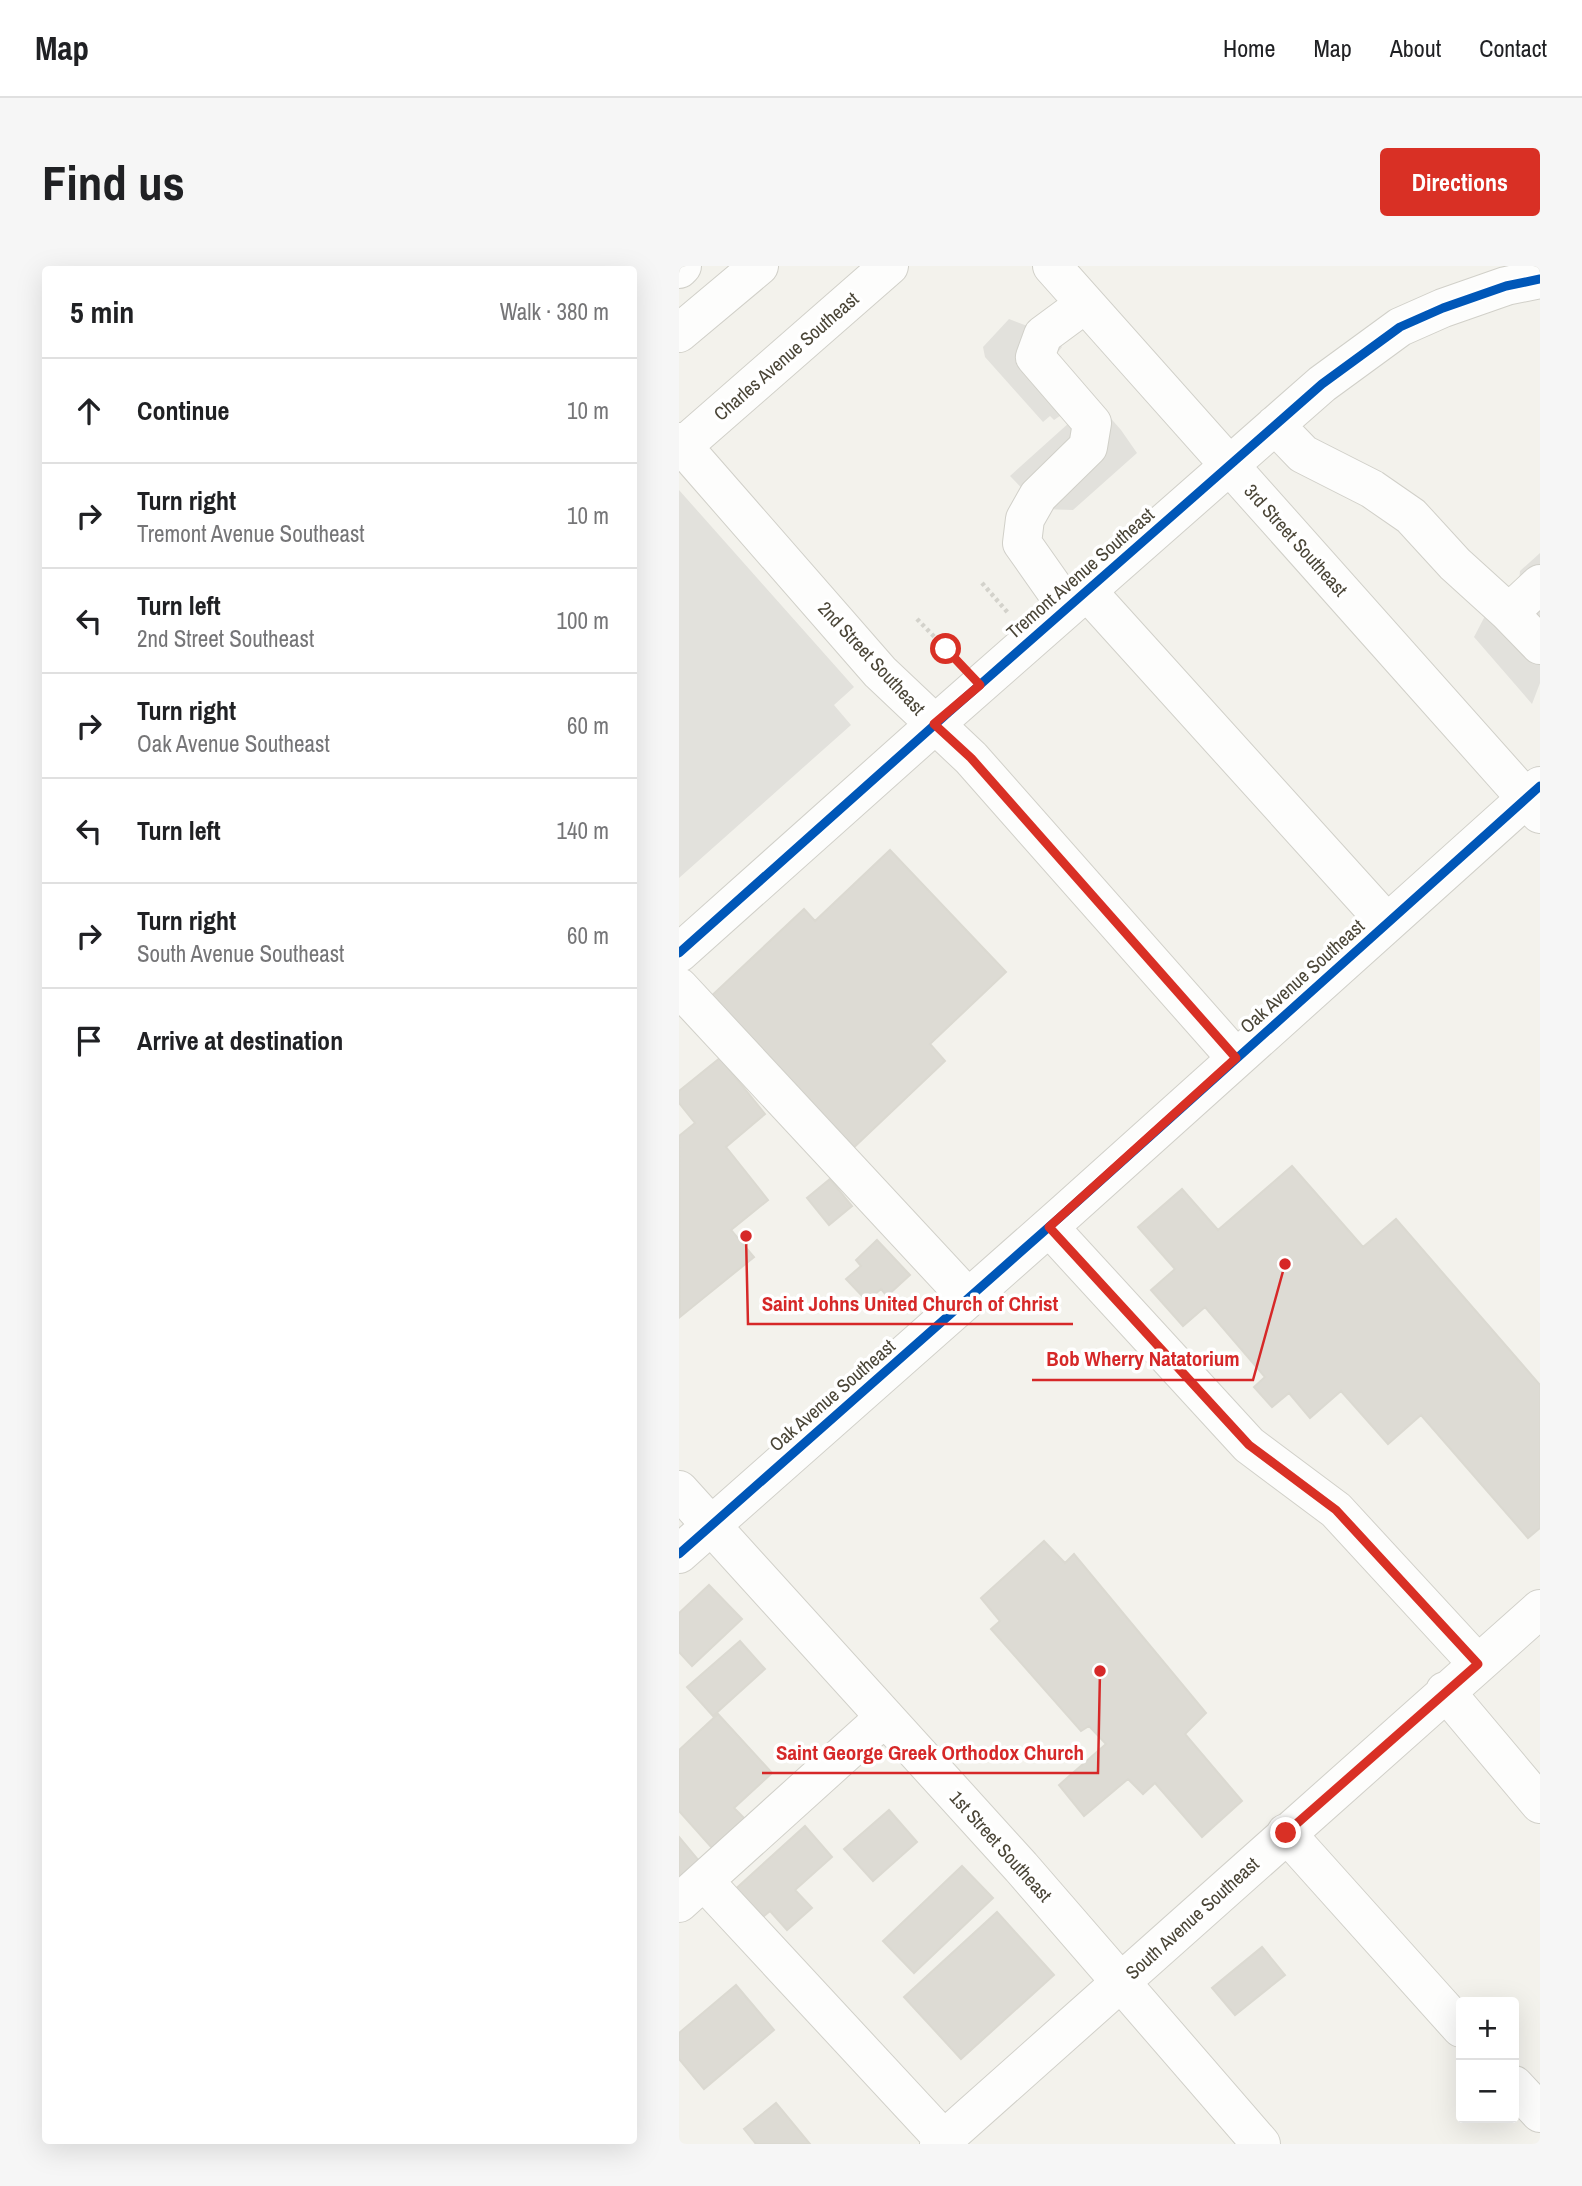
<!DOCTYPE html>
<meta charset="utf-8">
<style>
:root{--surface:#fff;--page:#f6f6f6;--text:#202124;--muted:#757577;--line:#e0e0e0;--accent:#d93025}
body{margin:0;font-family:"Archivo Narrow",sans-serif;background:var(--page);color:var(--text)}
.controls{position:absolute;right:21px;bottom:21px;display:grid;overflow:hidden;border-radius:7px;box-shadow:0 7px 28px #0002}
.controls button{width:63px;height:63px;display:grid;place-items:center;padding:0;border:0;border-bottom:2px solid var(--line);background:var(--surface);color:var(--text);font:35px sans-serif}
.stop{position:absolute;width:21px;height:21px;margin:-16px;border:5px solid #d93025;border-radius:50%;background:#fff}
.stop.end{background:#d93025;border-color:#fff;box-shadow:0 2px 7px #0008}
.list{margin:0;padding:0;list-style:none}
h2{display:flex;justify-content:space-between;align-items:center;height:91px;margin:0;padding:0 28px;font-size:30px}
h2 small{font-size:23px;font-weight:400;color:var(--muted)}
.list li{display:grid;grid-template-columns:46px 1fr auto;gap:21px;align-items:center;box-sizing:border-box;height:105px;padding:0 28px;border-top:2px solid var(--line)}
.list b{display:block;font-size:26px;white-space:nowrap}
.list p{margin:0;font-size:23px;white-space:nowrap;color:var(--muted)}
.list em{font-size:23px;font-style:normal;color:var(--muted)}
.icon{flex:none;width:38px;height:38px;fill:none;stroke:currentColor;stroke-width:2;stroke-linecap:round;stroke-linejoin:round}
.map{position:relative;flex:none;width:861px;height:1878px;overflow:hidden;border-radius:7px}
header{display:flex;align-items:center;gap:42px;box-sizing:border-box;height:98px;padding:0 35px;background:var(--surface);border-bottom:2px solid var(--line)}
header strong{font-size:33px}
nav{display:flex;gap:38px;margin-inline-start:auto;font-size:24px}
.intro{display:flex;align-items:center;justify-content:space-between;box-sizing:border-box;height:168px;padding:0 42px}
h1{margin:0;font-size:49px}
.button{padding:18px 32px;border-radius:7px;background:var(--accent);color:#fff;font-size:24px;font-weight:700}
main{display:flex;gap:42px;padding:0 42px}
aside{flex:1;background:var(--surface);border-radius:7px;box-shadow:0 7px 28px #0002}
.map>svg:first-child{display:block}
.parking{fill:#e2e1dc}
.building{fill:#dddbd4;stroke:#dbd9d1;stroke-width:2}
.lines{fill:none;stroke-linecap:round;stroke-linejoin:round}
.minor-casing{stroke:#d1d0c9;stroke-width:40}
.path{stroke:#d3d2cb;stroke-width:4.5;stroke-dasharray:3.5 3.5;stroke-linecap:butt}
.minor{stroke:#fdfdfc;stroke-width:38}
.cycleway-casing{stroke:#fff;stroke-width:13}
.cycleway{stroke:#0057b8;stroke-width:9}
.route{stroke:#d93025;stroke-width:9}
.labels{text-anchor:middle;stroke-width:7;stroke-linejoin:round;paint-order:stroke}
.street-label{font-size:19px;fill:#4a4537;stroke:#fff}
.leader{fill:none;stroke:#d62828;stroke-width:2.5}
.callout-dot{fill:#d62828;stroke:#fff;stroke-width:2.5}
.callout-label{font-size:21px;text-anchor:middle;font-weight:bold;fill:#d62828;stroke:#fff;stroke-width:7;stroke-linejoin:round;paint-order:stroke}
</style>
<header>
<strong>Map</strong>
<nav><a>Home</a><a>Map</a><a>About</a><a>Contact</a></nav>
</header>
<div class="intro"><h1>Find us</h1><a class="button">Directions</a></div>
<main>
<aside>
<h2>5 min<small>Walk · 380 m</small></h2>
<ul class="list">
<li><svg class="icon" aria-label="ahead" viewBox="0 0 24 24"><path d="M12 20V5M6 11l6-6 6 6"/></svg><div><b>Continue</b></div><em>10 m</em></li>
<li><svg class="icon" aria-label="right" viewBox="0 0 24 24"><path d="M7 20v-9h11M14 6l5 5-5 5"/></svg><div><b>Turn right</b><p>Tremont Avenue Southeast</p></div><em>10 m</em></li>
<li><svg class="icon" aria-label="left" viewBox="0 0 24 24"><path d="M17 20v-9H6M10 6l-5 5 5 5"/></svg><div><b>Turn left</b><p>2nd Street Southeast</p></div><em>100 m</em></li>
<li><svg class="icon" aria-label="right" viewBox="0 0 24 24"><path d="M7 20v-9h11M14 6l5 5-5 5"/></svg><div><b>Turn right</b><p>Oak Avenue Southeast</p></div><em>60 m</em></li>
<li><svg class="icon" aria-label="left" viewBox="0 0 24 24"><path d="M17 20v-9H6M10 6l-5 5 5 5"/></svg><div><b>Turn left</b></div><em>140 m</em></li>
<li><svg class="icon" aria-label="right" viewBox="0 0 24 24"><path d="M7 20v-9h11M14 6l5 5-5 5"/></svg><div><b>Turn right</b><p>South Avenue Southeast</p></div><em>60 m</em></li>
<li><svg class="icon" aria-label="arrive" viewBox="0 0 24 24"><path d="M6 21V4h12l-3 4 3 4H6"/></svg><div><b>Arrive at destination</b></div></li>
</ul>
</aside>
<div class="map">
<svg width="861" height="1878" viewBox="0 0 861 1878">
<rect width="100%" height="100%" fill="#f3f2ec"/>
<path class="parking" d="M330,53L351,61L360,55L383,81L379,86V92L442,164L458,187L394,244L363,243L331,210L391,156L388,145L375,154L371,150L364,156L306,91L304,81Z
M0,224L175,421L155,439L172,459L0,612Z
M861,287V417L853,438L795,371L818,327L840,318L841,305Z"/>
<path class="building" d="M211,584L327,706L251,778L266,795L170,886L27,735L125,643L136,655Z
M41,792L86,848L47,881L89,934L52,964L75,991L1,1051L0,870L16,857L0,837V825Z
M613,900L684,981L717,953L861,1119V1262L849,1272L742,1149L709,1178L662,1125L631,1152L610,1127L593,1141L575,1121L586,1111L526,1041L504,1060L472,1024L496,1003L459,961L503,923L539,964Z
M151,913L173,940L150,959L128,932Z
M198,974L231,1009L208,1030L202,1023L188,1035L167,1013L182,1000L177,994Z
M365,1275L386,1297L395,1288L527,1447L506,1468L563,1535L523,1571L476,1517L464,1528L449,1513L405,1550L380,1519L427,1478L410,1460L402,1465L312,1363L321,1355L302,1332Z
M30,1319L63,1353L13,1400L0,1386V1347Z
M61,1375L86,1403L34,1450L8,1421Z
M39,1448L93,1507L55,1542L66,1553L34,1583L0,1545V1484Z
M210,1544L238,1576L194,1615L165,1583Z
M126,1560L153,1591L116,1624L133,1642L108,1664L91,1645L78,1656L52,1627Z
M0,1571L21,1596L0,1613Z
M283,1600L314,1632L235,1707L204,1675Z
M318,1646L375,1709L282,1793L225,1731Z
M583,1681L606,1709L556,1749L533,1722Z
M57,1719L95,1764L25,1823L0,1793V1767Z
M97,1837L131,1878H77L65,1863Z"/>
<g class="lines">
<g class="minor-casing">
<path id="minor" d="M373,0L861,548
M0,3L3,0
M0,67L80,0
M596,159L624,188L693,223L732,250L776,298L830,347
M0,176L201,406L292,492L557,792
M4,180L210,0
M861,318L830,347L861,379
M407,324L708,657
M388,341L343,277L346,253L359,230L409,181L413,157L356,91L364,69L406,38
M0,687L270,446L643,118L721,61L764,42L827,20L861,13
M0,721L289,1032
M370,961L570,1179L657,1244L799,1398
M0,1224L342,1601L582,1878
M0,1288L388,945L861,520
M766,1425L861,1538
M607,1567L782,1762
M25,1615L269,1878
M0,1637L206,1451
M835,1819L861,1847
M260,1878L861,1343"/>
</g>
<path class="path" d="M303,317L330,348
M238,353L279,395"/>
<use href="#minor" class="minor"/>
<g class="cycleway-casing">
<path id="cycleway" d="M0,687L270,446L643,118L721,61L764,42L827,20L861,13
M0,1288L388,945L861,520"/>
</g>
<use href="#cycleway" class="cycleway"/>
</g>
<g class="lines">
<path class="route" d="M267,383L301,419L255,458L292,492L557,792L370,961L570,1179L657,1244L799,1398L607,1567"/>
</g>
<g class="labels">
<g class="street-label">
<text transform="translate(107 90) rotate(-41)" y="7">Charles Avenue Southeast</text>
<text transform="translate(617 274) rotate(48)" y="7">3rd Street Southeast</text>
<text transform="translate(401 307) rotate(-41)" y="7">Tremont Avenue Southeast</text>
<text transform="translate(193 392) rotate(47)" y="7">2nd Street Southeast</text>
<text transform="translate(623 710) rotate(-42)" y="7">Oak Avenue Southeast</text>
<text transform="translate(153 1129) rotate(-41)" y="7">Oak Avenue Southeast</text>
<text transform="translate(322 1580) rotate(48)" y="7">1st Street Southeast</text>
<text transform="translate(513 1652) rotate(-42)" y="7">South Avenue Southeast</text>
</g>
</g>
<path class="leader" d="M67 970L69 1058H394M606 998L574 1114H353M421 1405L419 1507H83"/>
<g class="callout-dot">
<circle cx="67" cy="970" r="7"/>
<circle cx="606" cy="998" r="7"/>
<circle cx="421" cy="1405" r="7"/>
</g>
<g class="callout-label">
<text x="231" y="1045">Saint Johns United Church of Christ</text>
<text x="464" y="1100">Bob Wherry Natatorium</text>
<text x="251" y="1494">Saint George Greek Orthodox Church</text>
</g>
</svg>
<div class="controls">
<button>+</button>
<button>−</button>
</div>
<div class="stop" style="left:267px;top:383px"></div>
<div class="stop end" style="left:607px;top:1567px"></div>
</div>
</main>
